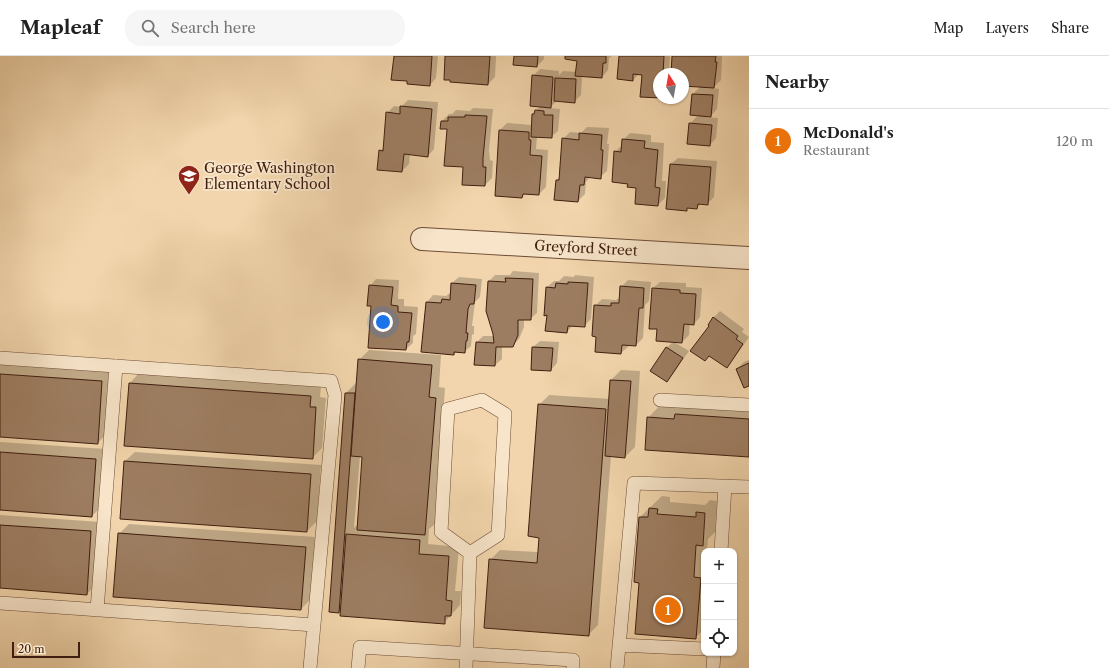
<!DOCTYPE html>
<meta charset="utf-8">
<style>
:root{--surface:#fff;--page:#f6f6f6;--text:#222;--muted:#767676;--line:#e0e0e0;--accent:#ea580c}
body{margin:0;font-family:"Libre Caslon Text",serif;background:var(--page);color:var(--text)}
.controls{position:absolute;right:12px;bottom:12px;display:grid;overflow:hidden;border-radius:8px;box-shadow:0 1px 3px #0004}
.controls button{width:36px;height:36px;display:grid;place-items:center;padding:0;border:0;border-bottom:1px solid var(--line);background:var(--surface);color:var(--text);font:20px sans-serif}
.compass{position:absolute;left:653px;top:12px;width:36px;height:36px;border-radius:50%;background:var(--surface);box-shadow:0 1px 3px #0004;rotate:349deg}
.scale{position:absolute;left:12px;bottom:10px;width:68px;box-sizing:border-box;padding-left:4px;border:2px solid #401e0f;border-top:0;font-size:11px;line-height:14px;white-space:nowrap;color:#401e0f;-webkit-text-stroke:3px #f7e4c9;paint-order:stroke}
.you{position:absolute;left:383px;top:266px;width:14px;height:14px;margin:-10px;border:3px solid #fff;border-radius:50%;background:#1a73e8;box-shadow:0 0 0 6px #1a73e833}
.badge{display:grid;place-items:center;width:26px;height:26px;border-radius:50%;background:var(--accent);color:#fff;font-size:13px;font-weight:700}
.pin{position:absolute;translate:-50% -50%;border:2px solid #fff;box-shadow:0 1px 4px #0006}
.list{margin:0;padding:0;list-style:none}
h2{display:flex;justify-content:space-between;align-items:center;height:52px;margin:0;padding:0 16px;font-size:17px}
h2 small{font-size:13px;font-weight:400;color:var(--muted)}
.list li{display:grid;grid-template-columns:26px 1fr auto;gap:12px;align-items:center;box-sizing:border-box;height:64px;padding:0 16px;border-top:1px solid var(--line)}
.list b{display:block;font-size:15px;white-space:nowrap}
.list p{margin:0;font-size:13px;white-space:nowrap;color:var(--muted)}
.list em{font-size:13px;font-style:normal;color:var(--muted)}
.icon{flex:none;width:22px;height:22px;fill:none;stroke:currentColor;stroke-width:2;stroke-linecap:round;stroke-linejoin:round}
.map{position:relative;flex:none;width:749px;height:612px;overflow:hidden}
header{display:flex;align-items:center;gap:24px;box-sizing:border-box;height:56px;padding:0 20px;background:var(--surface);border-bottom:1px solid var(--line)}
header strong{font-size:19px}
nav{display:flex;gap:22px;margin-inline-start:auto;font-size:14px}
.search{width:280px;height:36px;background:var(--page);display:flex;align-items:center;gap:10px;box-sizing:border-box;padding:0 14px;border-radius:16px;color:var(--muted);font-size:15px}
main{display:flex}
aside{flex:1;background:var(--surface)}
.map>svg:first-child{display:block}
.shadow{fill:#0003;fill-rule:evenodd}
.building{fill:#9d7d61;stroke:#401e0f}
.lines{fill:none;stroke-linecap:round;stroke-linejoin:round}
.lane-casing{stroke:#6c4c36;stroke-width:14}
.street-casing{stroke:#6c4c36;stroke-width:24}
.lane{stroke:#f7e4c9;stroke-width:13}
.street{stroke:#f7e4c9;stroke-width:22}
.labels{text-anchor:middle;stroke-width:3.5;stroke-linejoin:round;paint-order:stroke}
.poi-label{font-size:14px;fill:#401e0f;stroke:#f7e4c9;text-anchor:start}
.street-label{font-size:14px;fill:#401e0f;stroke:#f7e4c9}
</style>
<header>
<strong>Mapleaf</strong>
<div class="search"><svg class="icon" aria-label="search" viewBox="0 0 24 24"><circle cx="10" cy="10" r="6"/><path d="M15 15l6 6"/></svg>Search here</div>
<nav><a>Map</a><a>Layers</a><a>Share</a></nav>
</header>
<main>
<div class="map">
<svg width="749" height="612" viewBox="0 0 749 612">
<rect width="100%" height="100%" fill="#f2d5ac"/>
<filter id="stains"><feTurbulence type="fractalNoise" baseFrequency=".005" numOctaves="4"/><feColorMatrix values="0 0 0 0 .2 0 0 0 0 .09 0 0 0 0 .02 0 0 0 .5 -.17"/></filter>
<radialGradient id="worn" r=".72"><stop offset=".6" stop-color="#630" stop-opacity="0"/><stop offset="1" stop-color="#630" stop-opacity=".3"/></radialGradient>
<path class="shadow" d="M395,0H438L436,22L430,29Z
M446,0H496L495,21L488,28Z
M515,0H544V3L537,10Z
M566,0H612L609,2L608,14L602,21L582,20L581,39L574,46L557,45L549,52L560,53L558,75L551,81L537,80L536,93L548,94L546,131L539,138L525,137L522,141L500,74L507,67L532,69L533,58L540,50L533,20L540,13L559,15V19L563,15L577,16L578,4Z
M620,0H670L669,18H659V41L643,18H639L633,24Z
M673,0H722L721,24L713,32L719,33L717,53L711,60L705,59V61L718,62L716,82L710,89L690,68L698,59L693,38L701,30L683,29V18H672Z
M408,44L438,46L434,93L428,100L410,98L409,108L402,115L380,95L385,90L387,57L394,50L401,51Z
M473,52L493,53L489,94L490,104L493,105L492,122L485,129L464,110L448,72L442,65L449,58H452L456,54L470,55Z
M587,71L609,72L607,88H609L607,115L600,121H590L586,126L585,138L578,145L557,124L560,121L563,83L570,76L581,77Z
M630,77L651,79V86L664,87L662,125H666L665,142L658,149L636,147L637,131L629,127L615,96L622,89L623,84Z
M678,102L717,105L714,141L707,148L701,147L697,152L688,151L686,153L671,108Z
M513,215L539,217L537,257L530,263H524V271L519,283L512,290H502V303L495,309L477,286L483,280H494L489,225L495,219H510Z
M575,219L594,221L591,263L584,270L573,269L567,276L548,258L547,231L554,225H559L564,220L574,221Z
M459,221L482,223L480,241L475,246L472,270H474V278L472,279L471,290L464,296H456L454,298L427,246L433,239L446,240L450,237H451L452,227Z
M376,223L399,224L398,243H404V250L418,251L416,278L413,280V287L406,293L372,249L370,230Z
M628,224L651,226L649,245L645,249L643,282L636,289L628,288V291L621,297L595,250L602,243L616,244L620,241L621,231Z
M660,226L686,227V231L702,232L700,261L694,268L690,267L689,279L682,286H674L689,295L673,318L667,325L666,292L673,286L658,272L653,232Z
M720,255L744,273L742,276L749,281L733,304L726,310L710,299V270L714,261Z
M540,285L559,286L557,307L551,314L533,291Z
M369,294L441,299L439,331L445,332L435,468L429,473L428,488L459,491L455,535H461L460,549L444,567L342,553L339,556L346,337L356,327L359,304ZM360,400H364L357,469L354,472Z
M749,304V329L737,313L744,306Z
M0,308L112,316L107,377L98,387L0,380Z
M621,314L640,315L635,391L625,401L611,400L598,569L588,579L490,504L500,494L538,496L540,481L539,349L549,339L610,343L611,324Z
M139,317L321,330L320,341L326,342L322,392L312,402L130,327Z
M664,345L749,346V400L648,362Z
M0,386L106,393L102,450L92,460L0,453Z
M135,396L321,409L317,465L307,475L125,405Z
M662,440L670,441V446L705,449L710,444L717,445L715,476L708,483L707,495H704V573L695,582L640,526V461Z
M0,459L101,466L96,528L87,538L0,531Z
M129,468L315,481L311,543L301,553L119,478Z"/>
<path class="building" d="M394,0H432L430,30L407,28V25L391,24Z
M445,0H490L488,29L450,26V24H444Z
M514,0H538L537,11L513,9Z
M565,0H606V7H603L602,22L575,20L577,5L565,3Z
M619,0H664L663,18H659V42H661L640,41L642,19L633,18V25L617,23Z
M672,0H716L715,6H717L714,32L683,30V18H671Z
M532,19L553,21L551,52L530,50Z
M555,22L576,23L575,47L554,45Z
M692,38L713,39L711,61L690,59Z
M400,50L432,53L428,101L404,98L402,116L377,114L379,94L383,95L386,56L400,58Z
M535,54L544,55V59H553L552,82L531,81L532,58H534Z
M465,59L487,60L483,102V111H486L485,130L462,129L463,111L444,110L447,73H440L441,65H448V61H465Z
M689,67L712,69L710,90L687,88Z
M499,74L529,76V84H531L530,99L542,100L539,139L523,138L522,142L495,140Z
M579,77L602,79L601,94H603L601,123L585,121L584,129H580L578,146L554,144L556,124H559L562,82L579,84Z
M622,83L645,85L644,92L658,94L655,131L660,132L658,150L635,148L636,132L627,131L628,128L612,126L614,95L621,96Z
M670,108L711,111L708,149L698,148L697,153L687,152V155L666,153Z
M505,222L533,223L531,264H518V279L513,291H496L495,310L474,309L476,286L494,287L493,278L486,255L488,225L506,226Z
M568,226L588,227L585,271L568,270L567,277L545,275L547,259L544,260L546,231L555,232L556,227L568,228Z
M451,227L476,229L474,248H470L468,253L466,277H468L467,285H466L465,297L454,296V299L421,296L426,246L441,247L442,243L450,244Z
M369,229L393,231L391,249L398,250V256L412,257L409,286H407L406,294L368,292L371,250H367Z
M620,230L644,232L643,252H639L636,290L622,289L621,298L595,296L596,281L592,280L594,249L611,250V247H619Z
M652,232L680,234V237L696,238L694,269L684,268L682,287L656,285L657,273H649Z
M713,261L738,280L736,283L743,288L727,312L709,300L705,305L690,295L709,270L708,269Z
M532,291L553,292L551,315L531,314Z
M666,291L683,302L667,326L650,315Z
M358,303L432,309L429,341L436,342L425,479L357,474L362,401L351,400Z
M749,307V330L744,332L736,313Z
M0,318L102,325L98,388L0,381Z
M610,324L631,325L625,402L605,400Z
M129,327L311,340L310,351H316L313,403L124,390Z
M345,337H355L339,557L329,556Z
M538,348L606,353L589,580L484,572L489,503L537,507L539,482L528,480Z
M675,358L749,363V401L645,394L647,361L674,363Z
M0,396L96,403L92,461L0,454Z
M124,405L311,418L307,476L120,463Z
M649,452L658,453L657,458L696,461V456L705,457L703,490L696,489L694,521L701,522L696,583L635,578L639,527L634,526L639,461H648Z
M0,469L91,475L87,539L0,532Z
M118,477L306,491L301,554L113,541Z
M346,478L420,484L419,498L449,500L446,544L452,545L451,560H445V568L340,560Z"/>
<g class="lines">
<g class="lane-casing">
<path id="lane" d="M0,302L331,325L335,339L310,612
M482,344L505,358L498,479L470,497L441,476L448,353Z
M660,344L749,349
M721,495L725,430
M0,547L314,569
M97,554L116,310
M619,589L704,593
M358,612L360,591L573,604V612
M466,612L470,497
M617,612L634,427L749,431
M713,612L714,597"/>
</g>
<g class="street-casing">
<path id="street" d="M422,183L749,202"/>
</g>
<use href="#lane" class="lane"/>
<use href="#street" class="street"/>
</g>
<defs>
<g id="school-pin" transform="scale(1.15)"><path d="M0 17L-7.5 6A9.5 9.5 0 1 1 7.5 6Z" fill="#8f2418" stroke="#f7e4c9"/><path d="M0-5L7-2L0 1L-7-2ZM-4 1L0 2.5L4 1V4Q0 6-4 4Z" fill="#fff"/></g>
</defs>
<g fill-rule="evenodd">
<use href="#school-pin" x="189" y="120"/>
</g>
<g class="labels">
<g class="poi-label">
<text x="204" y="117">George Washington<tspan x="204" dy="16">Elementary School</tspan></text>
</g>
<g class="street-label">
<text transform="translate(586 192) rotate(3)" y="5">Greyford Street</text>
</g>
</g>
<rect width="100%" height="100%" filter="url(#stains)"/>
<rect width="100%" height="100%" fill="url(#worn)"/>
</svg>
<div class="controls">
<button>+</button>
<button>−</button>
<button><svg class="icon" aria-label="locate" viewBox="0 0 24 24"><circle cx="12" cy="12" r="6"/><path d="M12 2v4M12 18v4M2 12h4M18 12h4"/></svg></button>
</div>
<svg class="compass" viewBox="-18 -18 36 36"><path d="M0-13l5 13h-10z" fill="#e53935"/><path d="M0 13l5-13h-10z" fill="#767676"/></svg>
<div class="scale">20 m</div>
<div class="you"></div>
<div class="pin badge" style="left:668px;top:554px;background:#e8710a">1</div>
</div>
<aside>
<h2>Nearby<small></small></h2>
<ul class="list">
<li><span class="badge" style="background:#e8710a">1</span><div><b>McDonald's</b><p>Restaurant</p></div><em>120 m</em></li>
</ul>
</aside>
</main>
